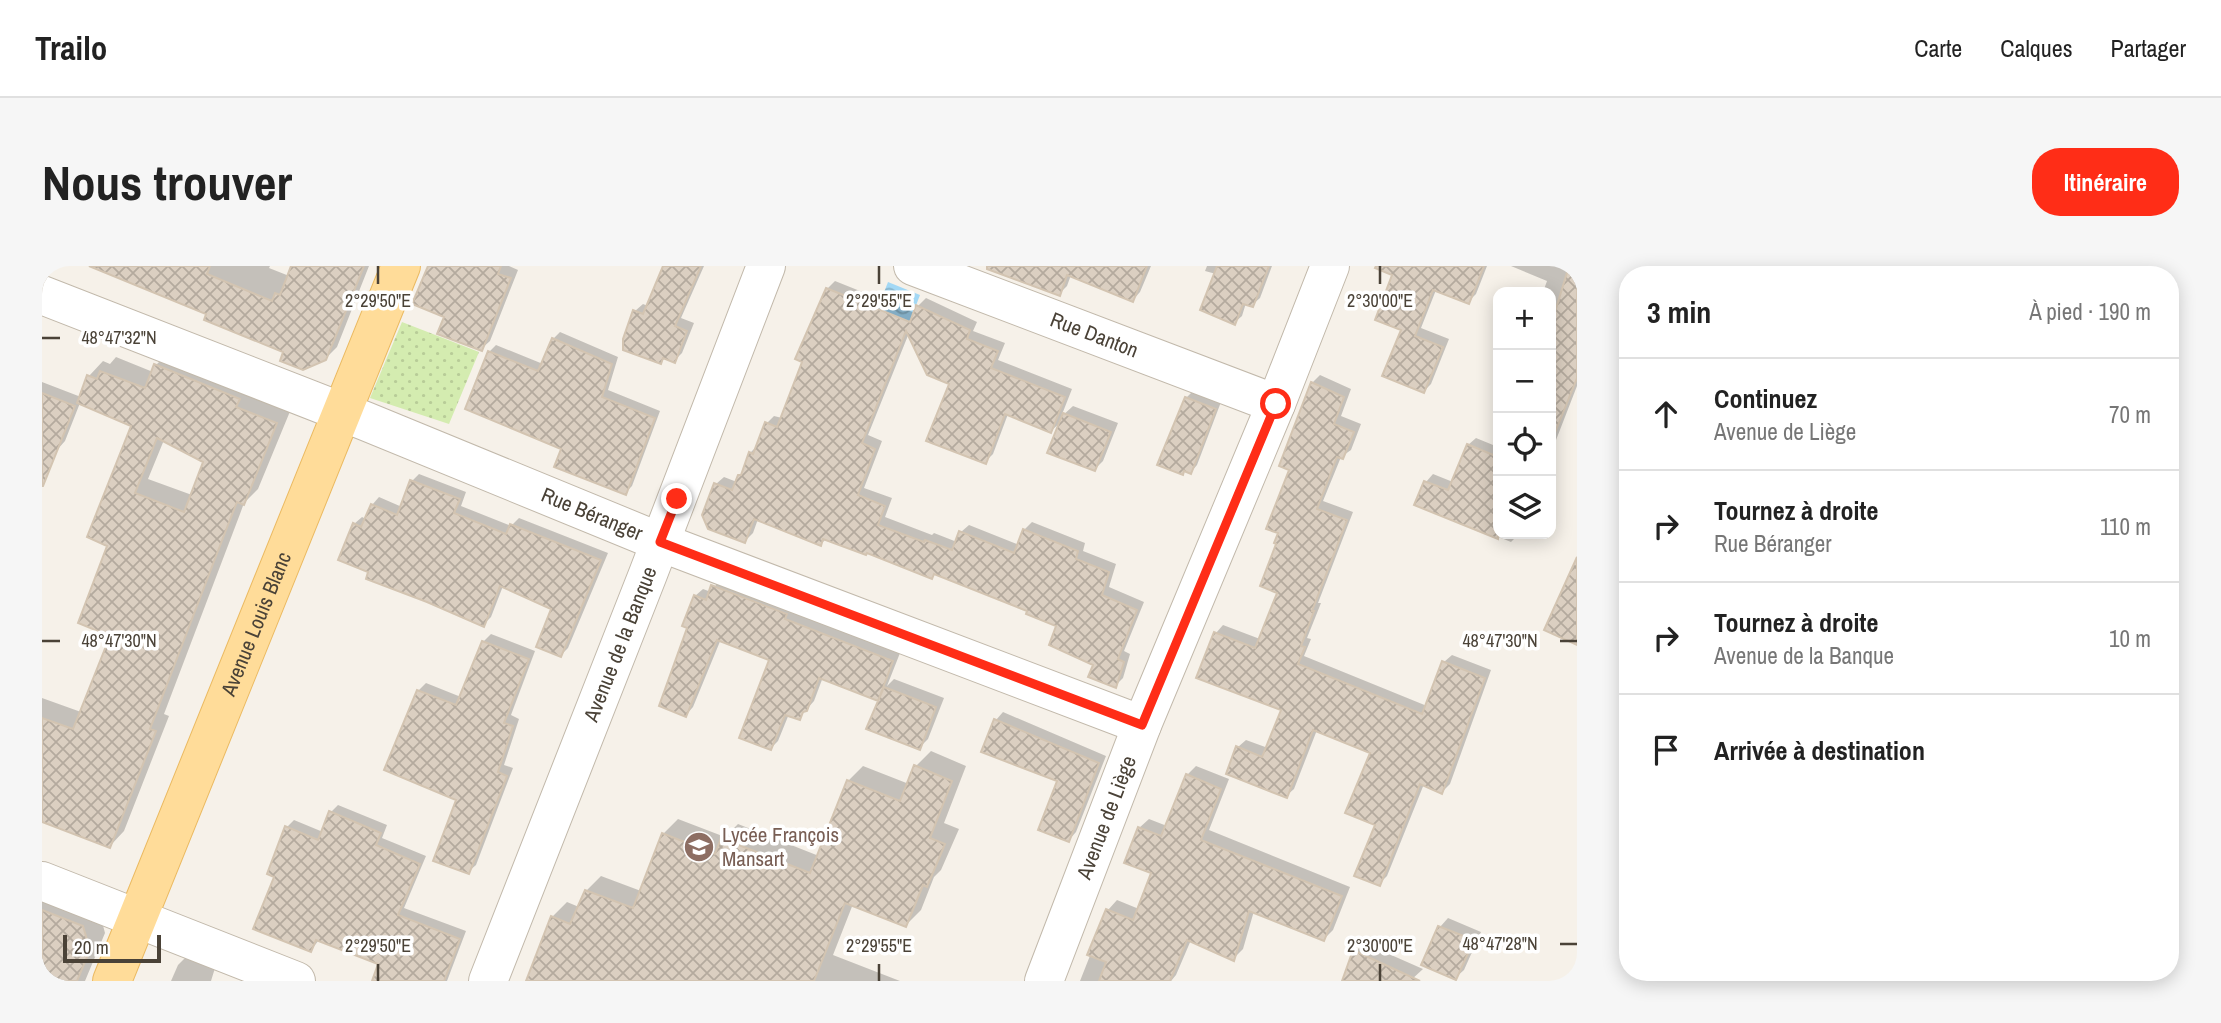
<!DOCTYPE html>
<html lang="fr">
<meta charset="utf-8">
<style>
:root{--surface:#fff;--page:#f6f6f6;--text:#222;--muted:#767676;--line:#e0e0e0;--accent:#ff2d17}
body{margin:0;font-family:"Archivo Narrow",sans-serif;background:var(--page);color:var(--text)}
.controls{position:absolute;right:21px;top:21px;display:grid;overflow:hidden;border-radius:14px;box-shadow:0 4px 18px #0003}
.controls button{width:63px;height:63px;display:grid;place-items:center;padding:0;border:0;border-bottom:2px solid var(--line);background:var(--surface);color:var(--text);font:35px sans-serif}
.scale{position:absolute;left:21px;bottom:18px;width:98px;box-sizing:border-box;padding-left:7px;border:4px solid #4a4237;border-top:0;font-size:19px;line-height:24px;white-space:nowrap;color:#4a4237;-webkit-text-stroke:5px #fff;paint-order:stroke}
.stop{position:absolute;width:21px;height:21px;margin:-16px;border:5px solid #ff2d17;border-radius:50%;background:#fff}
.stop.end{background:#ff2d17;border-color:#fff;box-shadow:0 2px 7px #0008}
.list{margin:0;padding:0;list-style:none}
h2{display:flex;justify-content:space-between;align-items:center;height:91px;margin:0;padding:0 28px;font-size:30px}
h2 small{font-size:23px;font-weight:400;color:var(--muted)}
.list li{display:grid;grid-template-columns:46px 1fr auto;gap:21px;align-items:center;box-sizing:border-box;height:112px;padding:0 28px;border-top:2px solid var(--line)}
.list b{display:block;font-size:26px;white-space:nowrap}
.list p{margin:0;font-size:23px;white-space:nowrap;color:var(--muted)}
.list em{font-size:23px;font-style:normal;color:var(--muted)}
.icon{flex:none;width:38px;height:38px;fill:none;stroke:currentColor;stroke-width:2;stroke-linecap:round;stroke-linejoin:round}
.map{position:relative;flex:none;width:1535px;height:715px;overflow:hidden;border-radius:28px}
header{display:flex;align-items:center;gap:42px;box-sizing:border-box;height:98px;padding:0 35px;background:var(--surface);border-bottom:2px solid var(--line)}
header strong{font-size:33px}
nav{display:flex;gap:38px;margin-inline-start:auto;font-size:24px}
.intro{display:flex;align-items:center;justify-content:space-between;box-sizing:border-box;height:168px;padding:0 42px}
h1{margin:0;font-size:49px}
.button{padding:18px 32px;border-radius:28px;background:var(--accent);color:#fff;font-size:24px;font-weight:700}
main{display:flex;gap:42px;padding:0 42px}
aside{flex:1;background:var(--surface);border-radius:28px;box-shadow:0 4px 18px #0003}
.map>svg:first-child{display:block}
.garden{fill:url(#garden-dots)}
.water{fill:url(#water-waves)}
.shadow{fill:#0003;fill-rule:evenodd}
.building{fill:url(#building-cross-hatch);stroke:#d3c4b1;stroke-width:2;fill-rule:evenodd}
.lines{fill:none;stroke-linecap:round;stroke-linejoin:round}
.minor-casing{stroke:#c2b9ab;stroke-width:40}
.major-casing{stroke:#ebba62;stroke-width:40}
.minor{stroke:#fff;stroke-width:38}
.major{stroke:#ffdc99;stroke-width:38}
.route{stroke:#ff2d17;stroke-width:9}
.ticks{fill:none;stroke:#4a4237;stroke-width:2.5}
.labels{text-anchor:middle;stroke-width:7;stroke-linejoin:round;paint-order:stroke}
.street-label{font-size:21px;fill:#4a4237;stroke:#fff}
.education-label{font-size:21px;fill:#785e54;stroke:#fff;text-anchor:start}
.ticks-label{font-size:18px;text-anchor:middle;fill:#4a4237;stroke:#fff;stroke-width:7;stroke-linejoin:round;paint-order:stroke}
</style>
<header>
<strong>Trailo</strong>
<nav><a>Carte</a><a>Calques</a><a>Partager</a></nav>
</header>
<div class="intro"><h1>Nous trouver</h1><a class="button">Itinéraire</a></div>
<main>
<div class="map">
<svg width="1535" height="715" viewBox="0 0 1535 715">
<defs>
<pattern id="garden-dots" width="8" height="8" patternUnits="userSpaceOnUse" patternTransform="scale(1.75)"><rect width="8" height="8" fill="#d4ecb0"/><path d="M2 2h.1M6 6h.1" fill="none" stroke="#b8cc98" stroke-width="1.8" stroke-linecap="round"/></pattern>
<pattern id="water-waves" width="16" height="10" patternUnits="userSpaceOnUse" patternTransform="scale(1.75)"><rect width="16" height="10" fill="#a3d8f5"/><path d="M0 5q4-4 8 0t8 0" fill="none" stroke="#87b1c7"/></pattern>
<pattern id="building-cross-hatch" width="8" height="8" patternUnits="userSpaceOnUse" patternTransform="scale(1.75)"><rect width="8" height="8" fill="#dbcfc1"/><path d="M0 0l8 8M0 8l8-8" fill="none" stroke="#b4aa9e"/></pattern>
</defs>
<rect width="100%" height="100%" fill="#f6f1e9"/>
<path class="garden" d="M360,56L437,86L407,158L328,132Z"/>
<path class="water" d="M846,16L878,29L860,76L827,65Z"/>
<path class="shadow" d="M51,0H228L227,2L270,19L277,0H327L295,81L283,93L243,85L166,47Z
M388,0H467L476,4L448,75L439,83L404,50Z
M622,0H662L639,52L652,57L640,87L632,95L624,91L619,96L593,45L601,38L606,40Z
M945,0H1109L1098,26L1091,34L1029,9L1025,20L1017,28Z
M1165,0H1230L1218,32L1210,39L1204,37L1200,50L1192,57L1174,8L1163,5Z
M1336,0H1445L1434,28L1426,36L1394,24L1379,62L1407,73L1389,118L1382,125L1362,63L1353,7Z
M1469,0H1535V120L1509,187V104L1517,82L1509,78V26H1501L1505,15Z
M793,15L873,47L876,40L884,32L935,56L931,65L963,77L956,94L1030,123L1019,151L1031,140L1076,157L1061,195L1053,203L1020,155L1009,165L966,148L951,188L943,196L909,117L867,67L826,169L840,175L822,222L850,232L843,251L890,269L892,267L915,276L919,266L927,259L977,279L982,264L990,256L1043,277L1041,285L1074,298L1067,321L1102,336L1082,385L1088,388L1081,412L1073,420L1016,359L987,344L894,307L890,311L826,285L784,273L779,278L716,253L711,267L703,275L674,218L682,211L695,216L702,205L708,187L716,179L725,157L732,150L740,152L763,95L785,23Z
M518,66L576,91L566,124L618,145L590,220L583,227L521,182L447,86L454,79L501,98L511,73Z
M128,85L249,143L216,223L202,237L198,248L122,448L127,450L82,565L68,580L0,553V432L39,446L70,369L68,279L91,159L38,137L23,175L15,184L0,178V116L39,131L47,110L61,95L68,98L74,91L111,106L114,99ZM122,174L164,195L150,229L106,213Z
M1278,109L1309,123L1299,150L1319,158L1309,184L1299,191L1281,235L1311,246L1276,337H1279L1265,372L1269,373L1262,390L1385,440L1402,396L1410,389L1449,404L1408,518L1400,526L1382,518L1345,610L1337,618L1330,486L1275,464L1252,523L1244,530L1196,481L1204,474L1226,482L1241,443L1174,367L1181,359L1218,373L1237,326V276L1249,203L1270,117Z
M1151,125L1179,136L1155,199L1149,206L1144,204L1140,207L1144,132Z
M1434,172L1456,181V268H1477L1469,276L1375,238L1384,216L1391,208L1411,216L1426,179Z
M377,208L424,226L419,240L469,260L477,252L566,287L526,382L519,389L512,342L461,320L449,351L441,359L329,305L312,258L320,251L324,253L330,239L337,231L360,241L370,215Z
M679,312L858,387L845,420L852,413L902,432L886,473L877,482L841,427L835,433L781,411L772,435L757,452L747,448L736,475L729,482L730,393L679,373L651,441L644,449L647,361L653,330L661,323L669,326Z
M449,368L493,385L469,449L477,453L462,499L471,502L434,599L426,606L417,533L376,425L384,417L419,431L441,376Z
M961,446L1064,490L1034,566L1027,574L1018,514L954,454Z
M889,485L924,500L902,557L917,563L899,604L892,611L879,644L864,659L811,638L791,689L858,715H486L510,651L525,636L537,641L544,625L559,610L599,625L621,568L636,553L683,571L696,558L777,590L806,515L821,500L867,518L874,500Z
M1154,500L1187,513L1167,564L1308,621L1291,664L1282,673L1212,645L1201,683L1192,692L1149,674L1134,709L1129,715H1038L1066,644L1075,634L1097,643L1112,606L1097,562L1107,553L1125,560L1145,509Z
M296,539L345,559L340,572L384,590L362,642L424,665L405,715H348L338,697L277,674L269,684L234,610L245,561L252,554L281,566L289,546Z
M0,622L57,644L63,667L43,715H0Z
M1406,652L1439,666L1422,704L1413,712L1381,698L1398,661Z
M1322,677L1381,703L1368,715H1301L1313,686Z
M144,691L173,702L169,715H129L136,699Z"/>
<path class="building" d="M47,0H168L165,8L230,35L233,27L238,29L249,0H322L284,94L261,104L238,95L241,86L162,54L164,48Z
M386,0H459L456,8L469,12L440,85L395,68L402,51L370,38Z
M621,0H659L633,60L645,65L633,97L621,92L619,98L581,84V73L591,44L601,48Z
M945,0H1105L1091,36L1025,9L1018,30L945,3Z
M1175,0H1227L1211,41L1201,38L1193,59L1158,44Z
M1334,0H1442L1427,38L1391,24L1373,70L1401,81L1382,127L1340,110L1359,64L1333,54L1350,9L1333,2Z
M1527,0H1535V112L1510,174L1509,59Z
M784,22L868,56L874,39L928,64L925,73L956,85L949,102L1023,131L1009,167L963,148L944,198L884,175L907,118L885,109L864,65L820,177L833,183L816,229L843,240L836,259L882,276L883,274L910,284L917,265L972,287L981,263L1036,285L1034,293L1067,306L1060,329L1095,344L1076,393L1082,396L1074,422L1046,411L1051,399L1007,379L1014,360L984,348L985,345L892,308L890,313L825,287L824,289L781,273L779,280L712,253L703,277L666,263L660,249L672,217L690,224L696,209H699L707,186L711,188L723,156L735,161L760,96L753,93Z
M510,72L570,98L560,131L613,152L584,229L512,201L519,183L423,143L446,85L496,105Z
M112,98L198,133L194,141L235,157L202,239L195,236L184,264L108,463L114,465L68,582L0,556V452L31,463L68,370L36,357L65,280L45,271L89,160L35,137L45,109L55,113L58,105L103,122ZM115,172L161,196L142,246L93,227Z
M1269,116L1302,131L1292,158L1312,166L1301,193L1295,191L1275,243L1305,254L1270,345H1272L1259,380L1263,381L1256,398L1380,448L1400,395L1443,412L1400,528L1378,518L1338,620L1312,610L1333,559L1303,547L1328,487L1271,464L1245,532L1184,508L1194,480L1220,491L1239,444L1154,412L1172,366L1213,382L1235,327L1218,320L1234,278L1232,277L1236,267L1224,263L1247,204L1237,200Z
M0,127L33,140L1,220H0Z
M1143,131L1174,143L1149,208L1142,205L1141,209L1115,199Z
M1021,147L1069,166L1053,205L1005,187Z
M1425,178L1456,191V273L1372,239L1382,215L1406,224Z
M368,214L418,233L412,247L464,268L468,258L559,294L519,391L494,381L509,343L458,320L442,361L385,336L324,313L326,306L296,294L311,257L319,261L329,238L355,249Z
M1535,291V379L1502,364Z
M669,319L745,348L743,353L851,395L836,435L777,412L765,445L761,446L758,454L743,449L729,484L697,472L727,394L675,374L644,451L617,440L645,362L640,360L652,329L664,334Z
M440,375L487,393L462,457L471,460L456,506L465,510L427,608L391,595L414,534L342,504L375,424L414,439Z
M842,421L894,441L878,484L824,463Z
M952,453L1057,497L1027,576L996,564L1015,515L939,486Z
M872,499L910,515L888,572L903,578L885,621L881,619L864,661L803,637L772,715H484L509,650L528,658L543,624L591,642L620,567L673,588L679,572L768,607L805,514L858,535Z
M1144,508L1179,523L1159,574L1300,630L1282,675L1207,645L1192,695L1145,674L1128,715H1057L1064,696L1045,689L1064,643L1091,654L1109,607L1082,597L1096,561L1119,570Z
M287,545L339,567L334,579L378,598L356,649L418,673L402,715H330L336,698L274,674L269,686L211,663L232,611L225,608L243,560L276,574Z
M0,644L41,660L48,684L35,715H0Z
M1396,660L1432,674L1414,714L1379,699Z
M1311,684L1378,715H1300Z"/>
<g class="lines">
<g class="minor-casing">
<g id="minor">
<path id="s1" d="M871,0L1234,138"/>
<path id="s2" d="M0,29L323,155L618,276L1100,459"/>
<path d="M0,615L254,715"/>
<path id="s3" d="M446,715L606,308L724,0"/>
<path id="s4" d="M1002,715L1100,459L1234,138L1288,0"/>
</g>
</g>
<g class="major-casing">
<g id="major">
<path id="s5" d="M70,715L359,0"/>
</g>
</g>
<use href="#minor" class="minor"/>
<use href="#major" class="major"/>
</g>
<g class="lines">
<path class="route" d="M635,233L618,276L1100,459L1234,138"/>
</g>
<path class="ticks" d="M336,0V18M837,0V18M1338,0V18M0,72H18M0,375H18M1518,375H1535M1518,678H1535M336,698V715M837,698V715M1338,698V715"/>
<defs>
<g id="school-disc" transform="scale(1.575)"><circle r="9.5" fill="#8d6e63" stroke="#fff"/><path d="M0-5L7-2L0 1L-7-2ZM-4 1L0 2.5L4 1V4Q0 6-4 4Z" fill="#fff"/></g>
</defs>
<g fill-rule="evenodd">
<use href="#school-disc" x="657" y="581"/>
</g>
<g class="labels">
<g class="street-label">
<text dy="7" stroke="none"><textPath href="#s1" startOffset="194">Rue Danton</textPath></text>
<text dy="7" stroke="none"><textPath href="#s2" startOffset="592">Rue Béranger</textPath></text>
<text dy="7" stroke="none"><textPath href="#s5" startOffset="385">Avenue Louis Blanc</textPath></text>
<text dy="7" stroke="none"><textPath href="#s3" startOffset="362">Avenue de la Banque</textPath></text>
<text dy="7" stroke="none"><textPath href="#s4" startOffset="175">Avenue de Liège</textPath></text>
</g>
<g class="education-label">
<text x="680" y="576">Lycée François<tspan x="680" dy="24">Mansart</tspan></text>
</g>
</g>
<g class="ticks-label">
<text x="336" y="41">2°29'50"E</text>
<text x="837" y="41">2°29'55"E</text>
<text x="1338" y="41">2°30'00"E</text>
<text x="77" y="78">48°47'32"N</text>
<text x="77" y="381">48°47'30"N</text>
<text x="1458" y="381">48°47'30"N</text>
<text x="1458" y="684">48°47'28"N</text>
<text x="336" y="686">2°29'50"E</text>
<text x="837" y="686">2°29'55"E</text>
<text x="1338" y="686">2°30'00"E</text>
</g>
</svg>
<div class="controls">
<button>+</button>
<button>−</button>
<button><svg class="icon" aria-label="locate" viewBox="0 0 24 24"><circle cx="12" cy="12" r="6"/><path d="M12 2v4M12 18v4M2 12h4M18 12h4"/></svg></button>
<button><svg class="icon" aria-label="layers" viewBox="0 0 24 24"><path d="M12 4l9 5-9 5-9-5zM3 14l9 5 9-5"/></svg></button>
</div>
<div class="scale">20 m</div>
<div class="stop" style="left:1234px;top:138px"></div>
<div class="stop end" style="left:635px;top:233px"></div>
</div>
<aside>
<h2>3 min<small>À pied · 190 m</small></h2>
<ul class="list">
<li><svg class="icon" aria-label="ahead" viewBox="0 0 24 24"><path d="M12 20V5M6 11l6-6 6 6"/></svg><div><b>Continuez</b><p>Avenue de Liège</p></div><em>70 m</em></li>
<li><svg class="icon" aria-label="right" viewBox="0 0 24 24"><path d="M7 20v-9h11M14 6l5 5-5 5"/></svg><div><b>Tournez à droite</b><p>Rue Béranger</p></div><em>110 m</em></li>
<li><svg class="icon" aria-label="right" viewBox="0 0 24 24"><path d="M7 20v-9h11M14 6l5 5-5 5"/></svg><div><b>Tournez à droite</b><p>Avenue de la Banque</p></div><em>10 m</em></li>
<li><svg class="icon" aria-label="arrive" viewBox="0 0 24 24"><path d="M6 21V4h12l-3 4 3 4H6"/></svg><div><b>Arrivée à destination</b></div></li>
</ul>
</aside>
</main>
